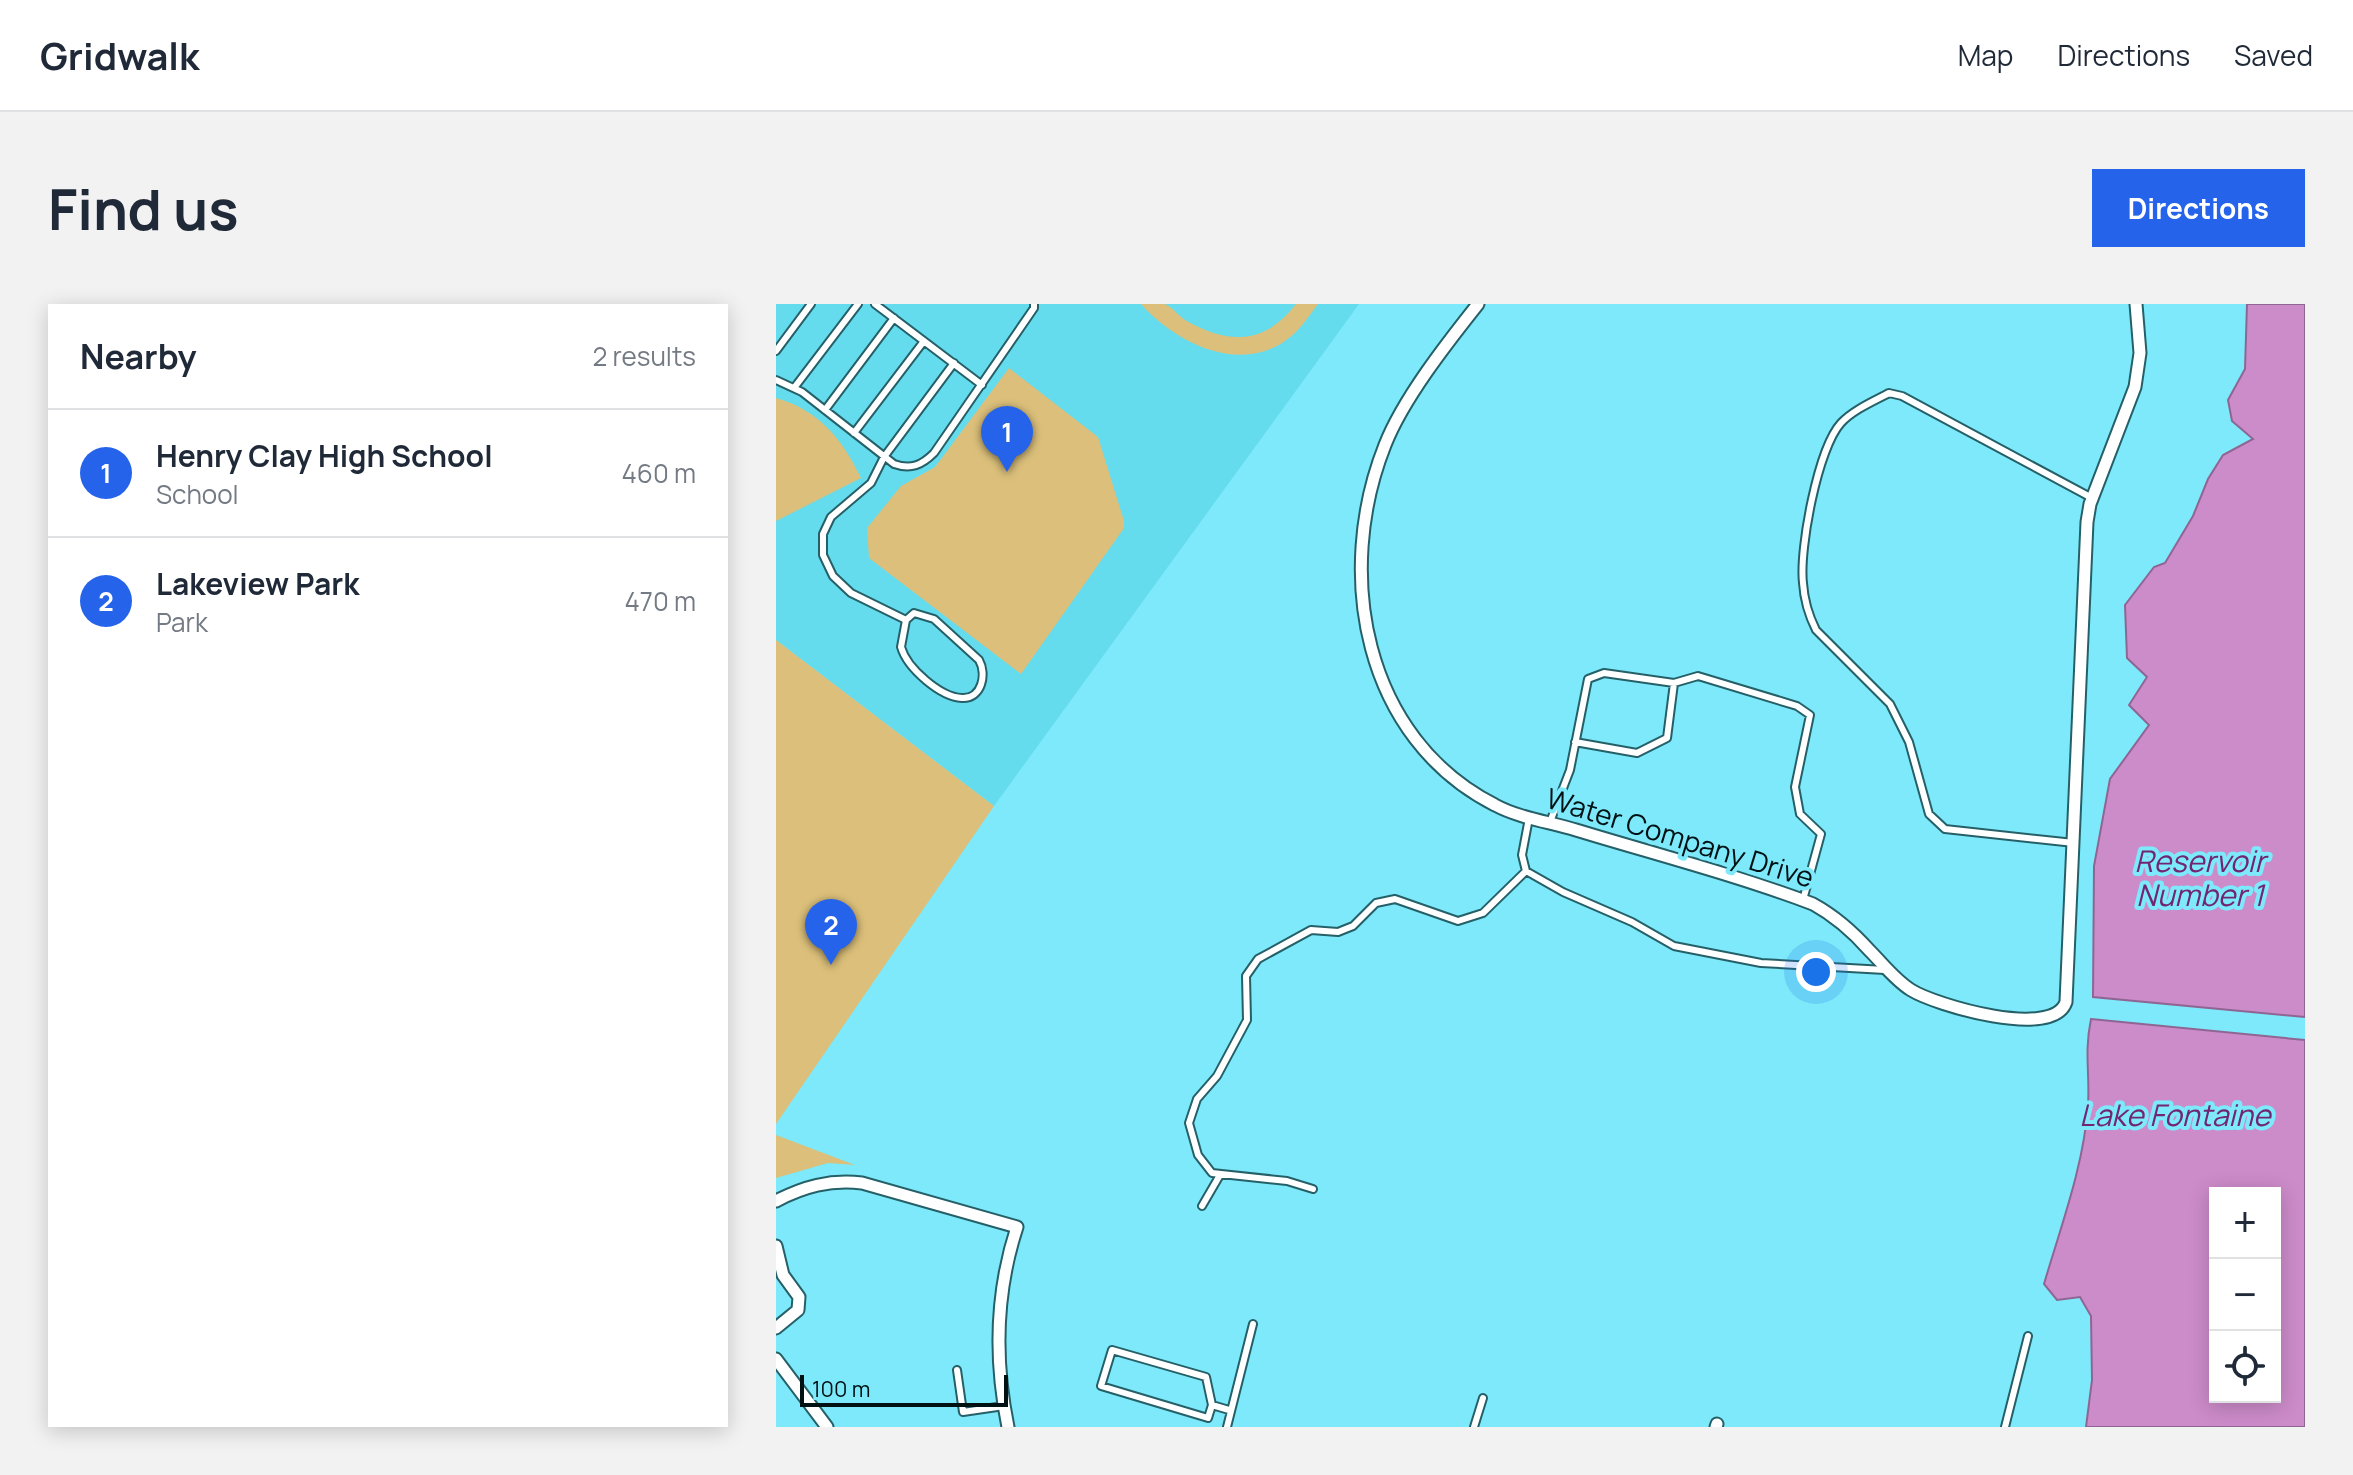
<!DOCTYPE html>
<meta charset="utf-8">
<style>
:root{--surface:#fff;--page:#f2f2f3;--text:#1f2937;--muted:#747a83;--line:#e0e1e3;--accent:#2563eb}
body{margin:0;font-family:Manrope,sans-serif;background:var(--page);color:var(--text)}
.controls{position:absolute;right:24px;bottom:24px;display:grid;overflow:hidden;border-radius:0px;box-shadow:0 4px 20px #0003}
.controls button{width:72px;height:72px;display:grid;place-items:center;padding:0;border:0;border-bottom:2px solid var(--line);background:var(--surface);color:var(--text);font:40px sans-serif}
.scale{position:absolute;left:24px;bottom:20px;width:208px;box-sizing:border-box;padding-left:8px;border:4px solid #001114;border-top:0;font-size:22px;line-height:28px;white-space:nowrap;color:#001114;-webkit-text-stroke:6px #7de9fa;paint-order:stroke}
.you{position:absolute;left:1040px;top:668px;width:28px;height:28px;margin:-20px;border:6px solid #fff;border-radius:50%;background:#1a73e8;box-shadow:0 0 0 12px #1a73e833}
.badge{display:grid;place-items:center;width:52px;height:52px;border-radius:50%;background:var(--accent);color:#fff;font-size:26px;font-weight:700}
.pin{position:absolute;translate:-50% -66px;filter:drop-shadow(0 2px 4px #0008)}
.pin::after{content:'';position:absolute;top:42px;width:28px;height:24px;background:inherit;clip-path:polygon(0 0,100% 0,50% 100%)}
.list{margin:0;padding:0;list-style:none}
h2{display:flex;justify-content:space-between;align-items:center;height:104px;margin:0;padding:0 32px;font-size:34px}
h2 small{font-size:26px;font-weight:400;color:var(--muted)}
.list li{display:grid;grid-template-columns:52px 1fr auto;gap:24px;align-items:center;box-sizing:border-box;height:128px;padding:0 32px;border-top:2px solid var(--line)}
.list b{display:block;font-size:30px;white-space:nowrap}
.list p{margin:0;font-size:26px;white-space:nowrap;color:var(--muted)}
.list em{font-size:26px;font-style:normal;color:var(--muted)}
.icon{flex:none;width:44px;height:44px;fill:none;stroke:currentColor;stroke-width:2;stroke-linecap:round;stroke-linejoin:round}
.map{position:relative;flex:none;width:1529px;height:1123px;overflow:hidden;border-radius:0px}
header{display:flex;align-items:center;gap:48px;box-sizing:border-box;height:112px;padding:0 40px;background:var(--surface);border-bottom:2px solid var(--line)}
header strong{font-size:38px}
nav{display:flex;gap:44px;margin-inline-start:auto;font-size:28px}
.intro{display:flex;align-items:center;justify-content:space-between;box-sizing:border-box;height:192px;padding:0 48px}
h1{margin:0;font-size:56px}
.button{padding:20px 36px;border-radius:0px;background:var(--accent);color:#fff;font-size:28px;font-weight:700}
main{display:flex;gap:48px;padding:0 48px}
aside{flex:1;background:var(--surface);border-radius:0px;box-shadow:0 4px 20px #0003}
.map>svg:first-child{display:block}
.built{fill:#65dced}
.green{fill:#dbbf7a}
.water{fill:#cc8bc9;stroke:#8f6693;stroke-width:2;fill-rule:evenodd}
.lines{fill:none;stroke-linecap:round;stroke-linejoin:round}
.service-casing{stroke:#256068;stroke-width:10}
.minor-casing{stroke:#256068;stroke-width:15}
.service{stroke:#fff;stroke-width:6}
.minor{stroke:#fff;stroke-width:11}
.labels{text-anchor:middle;stroke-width:8;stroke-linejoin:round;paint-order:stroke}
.street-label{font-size:28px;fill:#001114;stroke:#7de9fa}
.water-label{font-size:30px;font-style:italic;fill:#722671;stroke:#7de9fa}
</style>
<header>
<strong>Gridwalk</strong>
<nav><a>Map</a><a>Directions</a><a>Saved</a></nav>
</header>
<div class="intro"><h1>Find us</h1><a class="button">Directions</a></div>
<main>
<aside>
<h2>Nearby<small>2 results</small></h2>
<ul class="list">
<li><span class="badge">1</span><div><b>Henry Clay High School</b><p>School</p></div><em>460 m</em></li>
<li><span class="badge">2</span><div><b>Lakeview Park</b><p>Park</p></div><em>470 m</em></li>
</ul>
</aside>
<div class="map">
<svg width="1529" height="1123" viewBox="0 0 1529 1123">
<rect width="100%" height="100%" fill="#7de9fa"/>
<path class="built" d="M0,0H583L218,502L0,336Z"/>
<path class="green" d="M365,0C370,0 383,0 389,0C396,3 403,12 409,16C453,41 488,41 520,0H542C532,13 523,28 509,37C461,70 399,38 365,0Z
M233,64L322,133L348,217V224L245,370L93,254L91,224L125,182L159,163Z
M0,94C43,106 67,136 85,174L0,217Z
M0,336L218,502L0,820Z
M0,831L79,861L52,859L0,874Z"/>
<path class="water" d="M1471,0H1529V713L1317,693L1318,562L1334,475L1373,421L1353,401L1371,373L1351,354L1349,301L1378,263L1389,259L1417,212L1432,175L1447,151L1477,135L1456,117L1452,96L1469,65Z
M1315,715L1529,736V1123H1310L1316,1076L1315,1012L1304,993L1281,996L1268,980C1285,922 1308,861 1312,801C1314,769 1308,749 1315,715ZM1439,889H1499V1093H1439Z"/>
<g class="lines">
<g class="service-casing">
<path id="service" d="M99,0L206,81
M0,47L35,0
M0,76L26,88L118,160C135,166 146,161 158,149L258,4V0
M18,84L82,0
M49,106L118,14
M78,129L148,37
M130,316L138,309L158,315L203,356C211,370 206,395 186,394C164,393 131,364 125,343L130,316L75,289L57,272L47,251V230L55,213L95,179L108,153L178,59
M799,438L861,449L891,434L898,379
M753,514L746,551L750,567L787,588L856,618L898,642L985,659L1109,666
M774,518L794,466L812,375L828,369L898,379L922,372L1021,402L1034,411L1019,483L1024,510L1045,530L1027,596
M1298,539L1169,525L1153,510L1133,438L1114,400L1040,326C1033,312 1028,295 1027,279C1023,245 1042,144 1065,119C1077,106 1098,97 1113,89L1126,92L1316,194
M537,885L511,877L436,869L422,851L413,819L421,795L441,772L471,716L470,672L482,655L535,626L562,628L577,622L600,599L619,595L682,617L707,609L750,567
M426,902L444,871
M181,1066L187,1108L228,1102
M436,1101L430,1073L336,1046L325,1082L432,1114L436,1101L453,1106
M451,1123L477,1020
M698,1123L707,1094
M1229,1123L1252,1032"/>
</g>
<g class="minor-casing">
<path id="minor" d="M702,0C671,39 627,95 609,141C558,269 587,434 719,501C743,514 774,518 800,526C879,550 960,571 1037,600C1059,612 1078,629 1094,647C1107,660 1119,676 1135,686C1159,701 1277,736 1290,698L1311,218L1314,200L1359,83L1364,49L1360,0
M0,897C27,883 54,875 86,879L241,923C219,990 218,1055 232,1123
M0,942L7,971L23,993L22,1006L0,1024
M0,1055L51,1123
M940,1123L941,1120"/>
</g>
<use href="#service" class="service"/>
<use href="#minor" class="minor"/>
</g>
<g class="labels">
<g class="street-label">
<text transform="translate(904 534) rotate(17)" y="10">Water Company Drive</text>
</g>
<g class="water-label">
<text x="1424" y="568">Reservoir<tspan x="1424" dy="34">Number 1</tspan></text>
<text x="1399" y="822">Lake Fontaine</text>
</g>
</g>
</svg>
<div class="controls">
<button>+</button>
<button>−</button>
<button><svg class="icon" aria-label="locate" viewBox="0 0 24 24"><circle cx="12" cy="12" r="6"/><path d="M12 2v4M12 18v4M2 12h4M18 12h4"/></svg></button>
</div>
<div class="scale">100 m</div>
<div class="you"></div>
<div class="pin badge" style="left:231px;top:168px">1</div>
<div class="pin badge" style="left:55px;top:661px">2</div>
</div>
</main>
